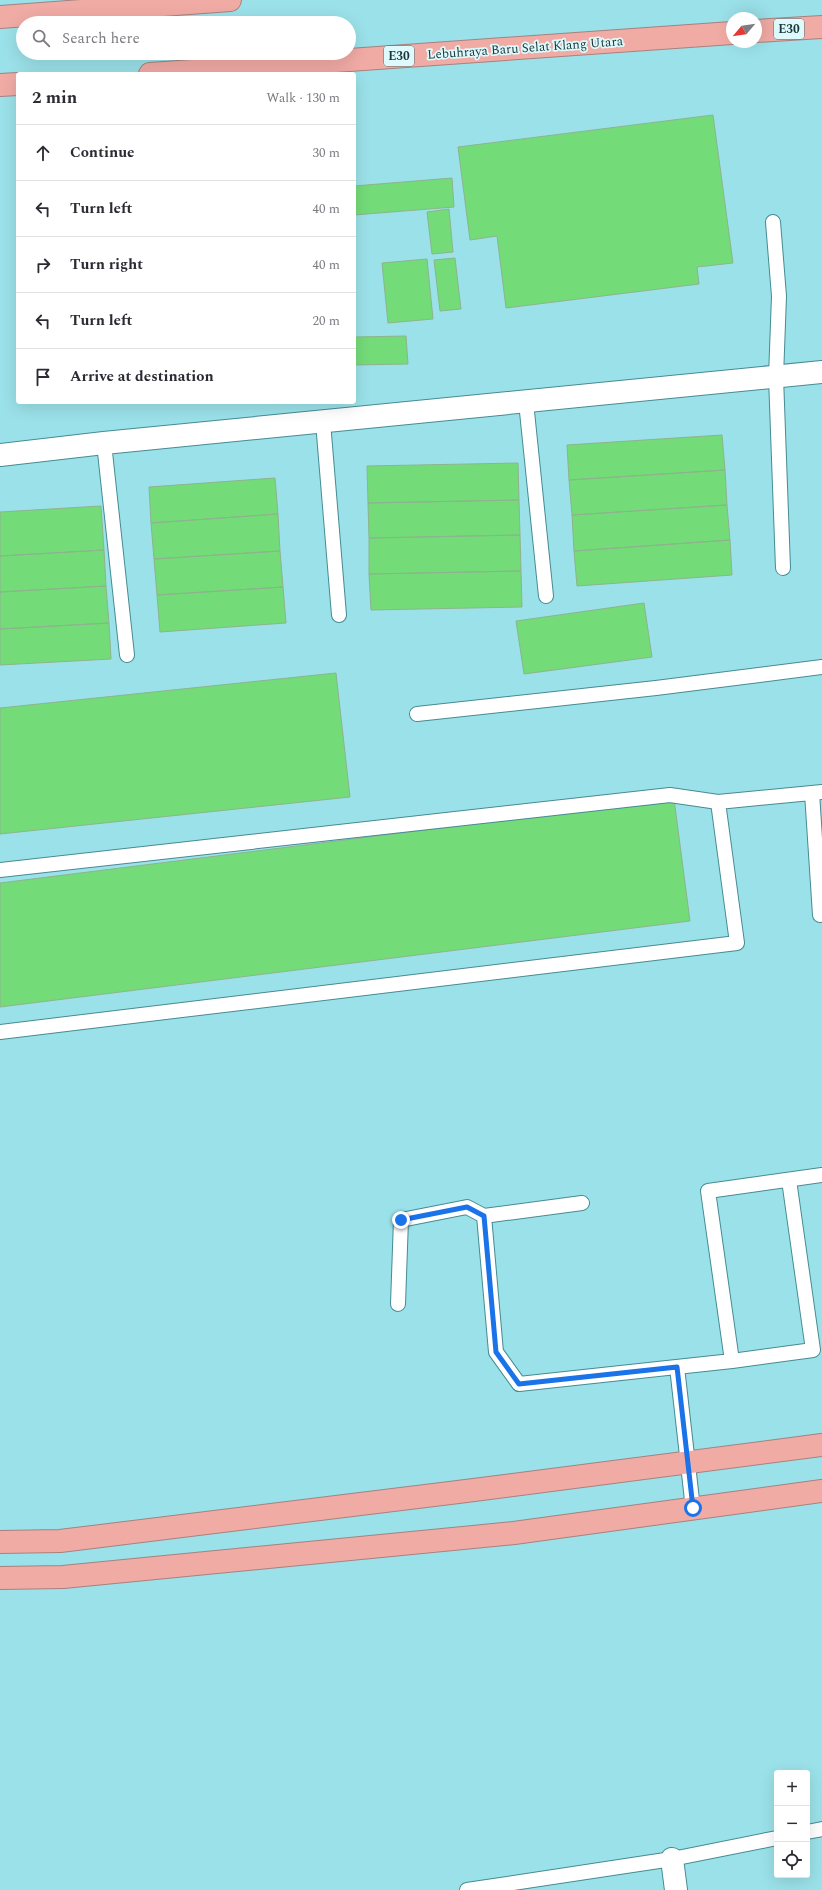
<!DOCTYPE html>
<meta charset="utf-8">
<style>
:root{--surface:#fff;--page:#f7f7f7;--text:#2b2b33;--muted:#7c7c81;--line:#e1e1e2}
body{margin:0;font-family:Spectral,serif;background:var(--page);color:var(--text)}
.controls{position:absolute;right:12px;bottom:12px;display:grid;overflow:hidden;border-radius:4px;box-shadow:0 4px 16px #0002}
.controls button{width:36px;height:36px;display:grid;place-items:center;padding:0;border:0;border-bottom:1px solid var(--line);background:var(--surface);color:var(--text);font:20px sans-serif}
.compass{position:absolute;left:726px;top:12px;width:36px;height:36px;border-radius:50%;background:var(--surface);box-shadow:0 4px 16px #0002;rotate:241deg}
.stop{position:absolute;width:12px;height:12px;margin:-9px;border:3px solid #1a73e8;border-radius:50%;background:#fff}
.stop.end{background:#1a73e8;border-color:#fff;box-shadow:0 1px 4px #0008}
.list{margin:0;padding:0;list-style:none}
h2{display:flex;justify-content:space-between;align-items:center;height:52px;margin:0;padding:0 16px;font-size:17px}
h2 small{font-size:13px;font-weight:400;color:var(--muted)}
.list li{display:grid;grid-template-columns:26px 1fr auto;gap:12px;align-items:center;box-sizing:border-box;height:56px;padding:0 16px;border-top:1px solid var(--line)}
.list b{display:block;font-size:15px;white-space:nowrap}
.list em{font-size:13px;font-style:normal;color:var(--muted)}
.icon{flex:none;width:22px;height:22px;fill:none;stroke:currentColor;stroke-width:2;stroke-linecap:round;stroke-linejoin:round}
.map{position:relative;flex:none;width:822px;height:1890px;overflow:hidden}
.search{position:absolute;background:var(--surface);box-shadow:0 4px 16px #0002;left:16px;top:16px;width:340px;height:44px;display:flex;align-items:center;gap:10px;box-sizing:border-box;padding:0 14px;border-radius:22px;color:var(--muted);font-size:15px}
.panel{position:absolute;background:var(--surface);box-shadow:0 4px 16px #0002;left:16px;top:72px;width:340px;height:332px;border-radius:4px}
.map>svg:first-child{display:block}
.building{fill:#74db79;stroke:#8db48d}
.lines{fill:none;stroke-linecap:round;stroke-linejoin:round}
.service-casing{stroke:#468b93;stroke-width:16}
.minor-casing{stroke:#468b93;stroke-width:24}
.motorway-casing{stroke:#a5827f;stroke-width:24}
.service{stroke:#fff;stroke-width:14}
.minor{stroke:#fff;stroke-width:22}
.motorway{stroke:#f1aba5;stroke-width:22}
.route{stroke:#1a73e8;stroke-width:5}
.labels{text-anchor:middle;stroke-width:3.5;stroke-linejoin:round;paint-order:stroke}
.shield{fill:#dffafd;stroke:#547174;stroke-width:1}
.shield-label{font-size:12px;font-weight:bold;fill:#193639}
.street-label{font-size:13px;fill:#193639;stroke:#dffafd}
</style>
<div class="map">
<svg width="822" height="1890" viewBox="0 0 822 1890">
<rect width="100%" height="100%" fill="#9be1e9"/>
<path class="building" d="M713,115L733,263L697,267L699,284L506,308L497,236L470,240L458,147Z
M452,178L454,207L354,215V186Z
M449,209L453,252L432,254L427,212Z
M455,258L461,309L440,311L434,260Z
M427,259L433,319L388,323L382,263Z
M406,336L408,364L354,365V337Z
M722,435L725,470L569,480L567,445Z
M518,463L519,500L368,503L367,466Z
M725,470L727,505L572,515L569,480Z
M275,478L278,514L151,523L149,487Z
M519,500L520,535L369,538L368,503Z
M727,505L730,540L574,551L572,515Z
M101,506L104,550L0,556V512Z
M278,514L280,551L154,559L151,523Z
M520,535L521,571L369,574V538Z
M730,540L732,575L577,586L574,551Z
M104,550L106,586L0,592V556Z
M280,551L283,587L157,595L154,559Z
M521,571L522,607L371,610L369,574Z
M106,586L109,623L0,629V592Z
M283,587L286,623L160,632L157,595Z
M644,603L652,657L524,674L516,621Z
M109,623L111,659L0,665V629Z
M336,673L350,797L0,834V708Z
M674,799L690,921L0,1007V883Z"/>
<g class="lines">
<g class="service-casing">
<path id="service" d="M773,222L779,296L776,377L783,568
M526,402L546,596
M323,422L339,615
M104,443L127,655
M417,714L656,688L822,667
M812,793L820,915
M0,870L670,795L718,802L822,792
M0,1032L737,943L718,802
M582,1203L484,1216L496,1352L519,1384L732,1361L813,1350L789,1180
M398,1304L401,1220L467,1207L484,1216
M732,1361L708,1191L822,1175
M677,1367L693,1509
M807,1832L822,1829
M467,1890L672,1859L777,1838"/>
</g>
<g class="minor-casing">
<path id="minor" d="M0,455L104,443L822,372
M672,1859L676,1890"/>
</g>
<g class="motorway-casing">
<path id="motorway" d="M0,17L230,0
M756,31L822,27
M150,74L732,33
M0,85L18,84
M0,1542L60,1541L458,1492L822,1445
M0,1578L63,1577L514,1533L822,1491"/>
</g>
<use href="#service" class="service"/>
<use href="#minor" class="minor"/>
<use href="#motorway" class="motorway"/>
</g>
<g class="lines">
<path class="route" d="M401,1220L467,1207L484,1216L496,1352L519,1384L677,1367L693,1508"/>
</g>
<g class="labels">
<g class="shield">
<rect x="774" y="19" width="30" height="20" rx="3"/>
<rect x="384" y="46" width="30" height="20" rx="3"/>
</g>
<g class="shield-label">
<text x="789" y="33">E30</text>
<text x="399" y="60">E30</text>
</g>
<g class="street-label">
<text transform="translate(525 47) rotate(-4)" y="5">Lebuhraya Baru Selat Klang Utara</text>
</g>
</g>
</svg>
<div class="controls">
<button>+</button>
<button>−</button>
<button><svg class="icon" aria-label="locate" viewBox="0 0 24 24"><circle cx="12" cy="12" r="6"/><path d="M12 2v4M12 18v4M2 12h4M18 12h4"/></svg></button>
</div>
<svg class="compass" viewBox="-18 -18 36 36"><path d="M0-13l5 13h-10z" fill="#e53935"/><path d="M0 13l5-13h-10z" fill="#7c7c81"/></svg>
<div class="stop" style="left:693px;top:1508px"></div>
<div class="stop end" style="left:401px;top:1220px"></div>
<div class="search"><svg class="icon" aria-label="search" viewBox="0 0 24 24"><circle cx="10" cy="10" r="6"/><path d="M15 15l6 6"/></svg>Search here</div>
<section class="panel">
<h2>2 min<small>Walk · 130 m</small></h2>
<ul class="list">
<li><svg class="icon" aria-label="ahead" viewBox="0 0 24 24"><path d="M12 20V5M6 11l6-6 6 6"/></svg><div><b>Continue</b></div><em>30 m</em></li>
<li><svg class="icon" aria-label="left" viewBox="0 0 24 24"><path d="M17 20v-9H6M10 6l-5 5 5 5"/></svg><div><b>Turn left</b></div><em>40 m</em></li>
<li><svg class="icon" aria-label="right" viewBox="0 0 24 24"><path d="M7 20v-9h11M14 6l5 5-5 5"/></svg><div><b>Turn right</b></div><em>40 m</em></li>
<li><svg class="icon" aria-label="left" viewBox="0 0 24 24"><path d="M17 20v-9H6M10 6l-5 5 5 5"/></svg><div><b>Turn left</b></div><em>20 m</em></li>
<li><svg class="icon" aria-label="arrive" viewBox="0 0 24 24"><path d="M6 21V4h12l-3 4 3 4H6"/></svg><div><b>Arrive at destination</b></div></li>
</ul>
</section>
</div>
